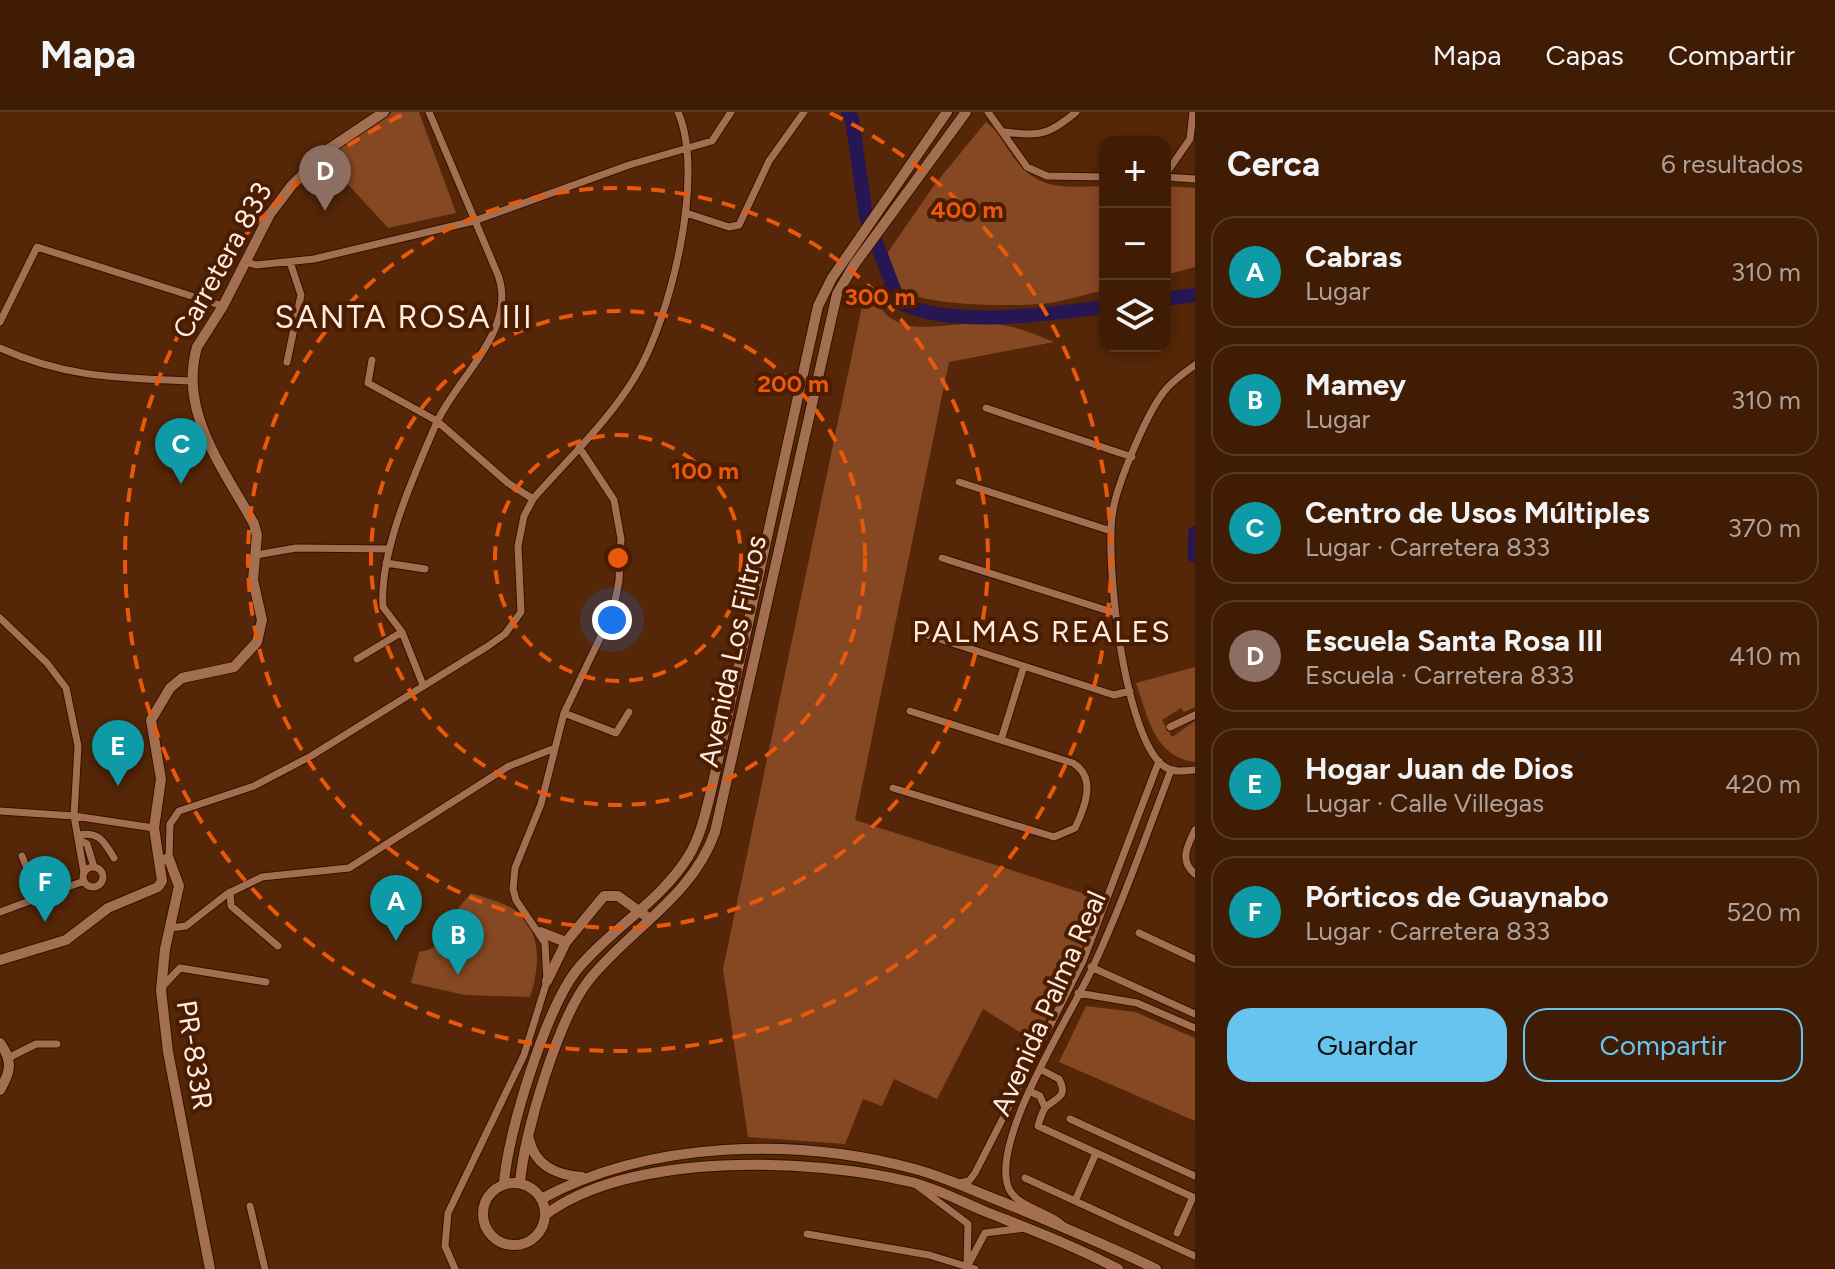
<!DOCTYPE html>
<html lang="es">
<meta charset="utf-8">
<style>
:root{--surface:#401c05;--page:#47250f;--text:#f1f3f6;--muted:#aea19a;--line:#593a27;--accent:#66c4ef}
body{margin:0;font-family:Figtree,sans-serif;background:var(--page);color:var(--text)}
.controls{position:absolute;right:24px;top:24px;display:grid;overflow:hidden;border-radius:16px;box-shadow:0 4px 12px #0003}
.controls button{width:72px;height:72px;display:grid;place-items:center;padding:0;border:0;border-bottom:2px solid var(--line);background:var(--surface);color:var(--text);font:40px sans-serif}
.you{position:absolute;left:612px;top:508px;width:28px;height:28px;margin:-20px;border:6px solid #fff;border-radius:50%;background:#1a73e8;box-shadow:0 0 0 12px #1a73e833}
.badge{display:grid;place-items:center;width:52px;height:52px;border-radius:50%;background:var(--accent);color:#fff;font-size:26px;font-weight:700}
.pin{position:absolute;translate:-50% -66px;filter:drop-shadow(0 2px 4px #0008)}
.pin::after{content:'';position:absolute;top:42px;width:28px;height:24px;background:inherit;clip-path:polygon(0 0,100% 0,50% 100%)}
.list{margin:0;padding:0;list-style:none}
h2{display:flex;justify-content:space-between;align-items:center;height:104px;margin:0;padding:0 32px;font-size:34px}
h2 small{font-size:26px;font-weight:400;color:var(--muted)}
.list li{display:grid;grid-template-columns:52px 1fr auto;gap:24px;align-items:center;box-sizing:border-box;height:112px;margin:0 16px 16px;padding:0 16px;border:2px solid var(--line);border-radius:24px}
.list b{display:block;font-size:30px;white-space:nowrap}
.list p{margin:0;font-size:26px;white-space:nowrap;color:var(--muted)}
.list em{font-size:26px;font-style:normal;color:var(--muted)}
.actions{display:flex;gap:16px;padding:24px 32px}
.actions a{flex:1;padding:18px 0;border:2px solid var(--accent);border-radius:24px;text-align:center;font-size:28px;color:var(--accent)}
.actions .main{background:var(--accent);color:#111}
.icon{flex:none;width:44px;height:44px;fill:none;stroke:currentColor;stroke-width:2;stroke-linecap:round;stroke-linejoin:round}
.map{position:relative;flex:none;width:1195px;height:1157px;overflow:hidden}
header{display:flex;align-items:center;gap:48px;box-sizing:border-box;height:112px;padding:0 40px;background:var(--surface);border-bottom:2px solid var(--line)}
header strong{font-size:38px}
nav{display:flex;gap:44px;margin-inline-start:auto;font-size:28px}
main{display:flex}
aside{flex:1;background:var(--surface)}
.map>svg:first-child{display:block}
.green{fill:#864823}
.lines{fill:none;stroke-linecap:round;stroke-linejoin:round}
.river{stroke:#261653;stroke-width:14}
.street-casing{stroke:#341100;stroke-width:9}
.secondary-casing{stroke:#341100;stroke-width:12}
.street{stroke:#a46f51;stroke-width:7}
.secondary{stroke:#a46f51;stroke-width:10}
.ring{fill:none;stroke:#e8590c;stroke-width:4;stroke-dasharray:14 10}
.labels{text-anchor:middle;stroke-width:8;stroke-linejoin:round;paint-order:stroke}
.street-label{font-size:28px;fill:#feebe1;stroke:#4a1c00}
.neighbourhood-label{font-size:30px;letter-spacing:2px;fill:#feebe1;stroke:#4a1c00}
.quarter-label{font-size:32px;letter-spacing:2px;fill:#feebe1;stroke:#4a1c00}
.centre{fill:#e8590c;stroke:#4a1c00;stroke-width:4}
.ring-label{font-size:24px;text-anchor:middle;font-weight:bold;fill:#e8590c;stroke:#4a1c00;stroke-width:8;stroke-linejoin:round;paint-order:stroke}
</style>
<header>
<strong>Mapa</strong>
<nav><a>Mapa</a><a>Capas</a><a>Compartir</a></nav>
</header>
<main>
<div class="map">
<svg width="1195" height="1157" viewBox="0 0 1195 1157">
<rect width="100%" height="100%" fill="#552607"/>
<path class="green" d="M392,0H419L456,101L388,116L323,45Z
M986,10C998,19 1002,28 1010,40C1036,80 1062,75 1105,74V178C1087,182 1068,188 1050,191C1020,195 917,195 896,175C888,168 887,155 884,146L935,72Z
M1165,74L1195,76V155L1165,163Z
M867,171C893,239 938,206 995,212C1016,214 1035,222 1054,230L949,250L855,708L1101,787L1076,851L1034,929L983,897L937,987L894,967L882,994L863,987L845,1032L748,1025L723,857Z
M1195,555V595L1184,600L1181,596L1162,608L1172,625L1195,609V650C1154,645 1148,605 1136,571Z
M471,781C485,786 507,791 518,801C543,822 539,858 530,885L465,883L411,871L419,840C451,833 441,825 455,801C459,794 466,788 471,781Z
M1086,894L1135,900L1195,926V1009L1059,950Z"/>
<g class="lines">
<path class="river" d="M848,0L852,7L866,104L899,190C950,217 1048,202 1105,195
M1165,187L1195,183
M1195,421V444"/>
<g class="street-casing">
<path id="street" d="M988,0L1027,55L1047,64L1105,65
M1005,20C1040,25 1050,22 1076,0
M1165,63L1190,27L1193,0
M1165,65L1195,67
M686,101L729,115L739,113L769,49L804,0
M246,150L256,153L314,147L474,109L629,53L712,29L731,0
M0,210L37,135L223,194
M0,236C65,266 121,266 190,269
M372,248L368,271L437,309L508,371L533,387
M287,250L301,183L290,150
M1195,253C1185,260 1175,267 1167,276C1148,297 1118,370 1113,398C1104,445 1124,628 1165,655C1174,661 1185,659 1195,658
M986,296L1132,345
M959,370L1111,419
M256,443L296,436L389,437
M942,446L1115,501
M386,451L425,457
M0,506L47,551L66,576L78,634L74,704L84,761
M927,523L1114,583L1130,579
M357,547L402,520
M423,573L402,520L383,495C379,439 414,364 436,312C456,266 518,218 498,163L429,0
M564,601L616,621L629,600
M1170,615L1195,603
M1001,628L1024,554
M893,676L1054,725L1075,716C1085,695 1097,666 1073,651L910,599
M0,699L74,704L154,716
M1195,718C1187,734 1179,749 1195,762
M78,723C99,719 104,729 114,746
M79,728L87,732L94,755
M22,744L39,786
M169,747L170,712L179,699L254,674L311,644L488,534L505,522L521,500L518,434L524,404L533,387C567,348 608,310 635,265C670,208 706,63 678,0
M83 765a10 10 0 1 1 20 0a10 10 0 1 1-20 0Z
M230,780L231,794L278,834
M0,800L84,769
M171,816L186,814L227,782L262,765L349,756L509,654L555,636
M1139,821L1195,847
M1091,855L1195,902
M162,875L180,856L266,870
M1078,881L1137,891L1195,916
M10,945L36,932H57
M1040,957L1059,967C1068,984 1058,985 1047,994C1042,998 1040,1008 1038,1014L1195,1086
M1029,979L1040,984L1045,996
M1070,1007L1195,1064
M1025,1066L1195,1144
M958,1071L969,1069L975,1061L1083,849L1159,649
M915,1072L968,1112L967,1154
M1075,1089L1096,1041
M250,1094L265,1157
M1063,1113C1047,1098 1012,1095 1007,1071C995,1021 1070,904 1092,857C1122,793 1146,724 1171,658
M1177,1121L1193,1085
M807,1122L929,1143L975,1157
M967,1155L985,1121L1025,1116
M455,1157L445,1134L448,1101L524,943L547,869L545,831L516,788L513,777L515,756L541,692L564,601L613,499L619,469L621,427L614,388L579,335"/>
</g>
<g class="secondary-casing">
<path id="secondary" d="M161,748L169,747L179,774L165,837L161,878L168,940L210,1157
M540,820L566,830
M0,848L66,828L108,796L158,775L162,769L154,716L161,667L151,608L170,576L182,566L234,555L257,530L262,508L253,468L257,423L254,412C224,357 178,300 197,235L223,194L270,102L292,73L329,37L384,0
M547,869L566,830L604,784H618L650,807
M0,931C13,949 11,959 0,978
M529,1027C535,1054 556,1063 582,1065
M483 1102a31 31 0 1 1 62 0a31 31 0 1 1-62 0Z
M520,1071C524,1022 558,907 589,868C631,816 692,785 715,720L837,182L854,153L966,0
M504,1072C507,1022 546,898 576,859C609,818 660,790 688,745C701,724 706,699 712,675L818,194L832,166L947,0
M541,1087C650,1028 797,1025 915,1057C944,1065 972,1078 1000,1089C1053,1111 1105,1132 1156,1157
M545,1103C631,1039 810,1046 911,1070C936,1076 960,1089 984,1099C1029,1117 1075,1134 1118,1157"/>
</g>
<use href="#street" class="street"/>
<use href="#secondary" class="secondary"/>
</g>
<g class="ring">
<circle cx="618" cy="446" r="123"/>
<circle cx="618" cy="446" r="247"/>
<circle cx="618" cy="446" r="370"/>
<path d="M830 1A493 493 0 1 1 406 1"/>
</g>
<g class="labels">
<g class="street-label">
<text transform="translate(222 148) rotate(-61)" y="10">Carretera 833</text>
<text transform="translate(732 539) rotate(-78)" y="10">Avenida Los Filtros</text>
<text transform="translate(1048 891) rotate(-66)" y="10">Avenida Palma Real</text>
<text transform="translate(195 943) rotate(81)" y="10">PR-833R</text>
</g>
<g class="neighbourhood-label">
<text x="1042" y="530">PALMAS REALES</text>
</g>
<g class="quarter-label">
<text x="404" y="216">SANTA ROSA III</text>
</g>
</g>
<circle cx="618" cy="446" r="12" class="centre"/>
<g class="ring-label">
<text x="967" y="106">400 m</text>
<text x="880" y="193">300 m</text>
<text x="793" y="280">200 m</text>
<text x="705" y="367">100 m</text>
</g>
</svg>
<div class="controls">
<button>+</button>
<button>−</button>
<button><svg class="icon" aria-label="layers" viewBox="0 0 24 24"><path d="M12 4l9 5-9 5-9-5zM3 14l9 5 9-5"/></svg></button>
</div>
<div class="you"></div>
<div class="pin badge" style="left:396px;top:829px;background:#0f9aa8">A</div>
<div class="pin badge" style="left:458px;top:863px;background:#0f9aa8">B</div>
<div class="pin badge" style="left:181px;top:372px;background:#0f9aa8">C</div>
<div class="pin badge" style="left:325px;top:99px;background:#8d6e63">D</div>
<div class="pin badge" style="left:118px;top:674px;background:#0f9aa8">E</div>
<div class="pin badge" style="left:45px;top:810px;background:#0f9aa8">F</div>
</div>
<aside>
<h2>Cerca<small>6 resultados</small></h2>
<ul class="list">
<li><span class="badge" style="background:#0f9aa8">A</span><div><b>Cabras</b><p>Lugar</p></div><em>310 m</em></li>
<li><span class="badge" style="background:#0f9aa8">B</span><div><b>Mamey</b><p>Lugar</p></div><em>310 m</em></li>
<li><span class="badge" style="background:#0f9aa8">C</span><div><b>Centro de Usos Múltiples</b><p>Lugar · Carretera 833</p></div><em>370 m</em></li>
<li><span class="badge" style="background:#8d6e63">D</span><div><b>Escuela Santa Rosa III</b><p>Escuela · Carretera 833</p></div><em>410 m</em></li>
<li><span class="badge" style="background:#0f9aa8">E</span><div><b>Hogar Juan de Dios</b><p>Lugar · Calle Villegas</p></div><em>420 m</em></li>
<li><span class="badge" style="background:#0f9aa8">F</span><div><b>Pórticos de Guaynabo</b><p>Lugar · Carretera 833</p></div><em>520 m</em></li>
</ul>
<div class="actions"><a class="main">Guardar</a><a>Compartir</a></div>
</aside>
</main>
